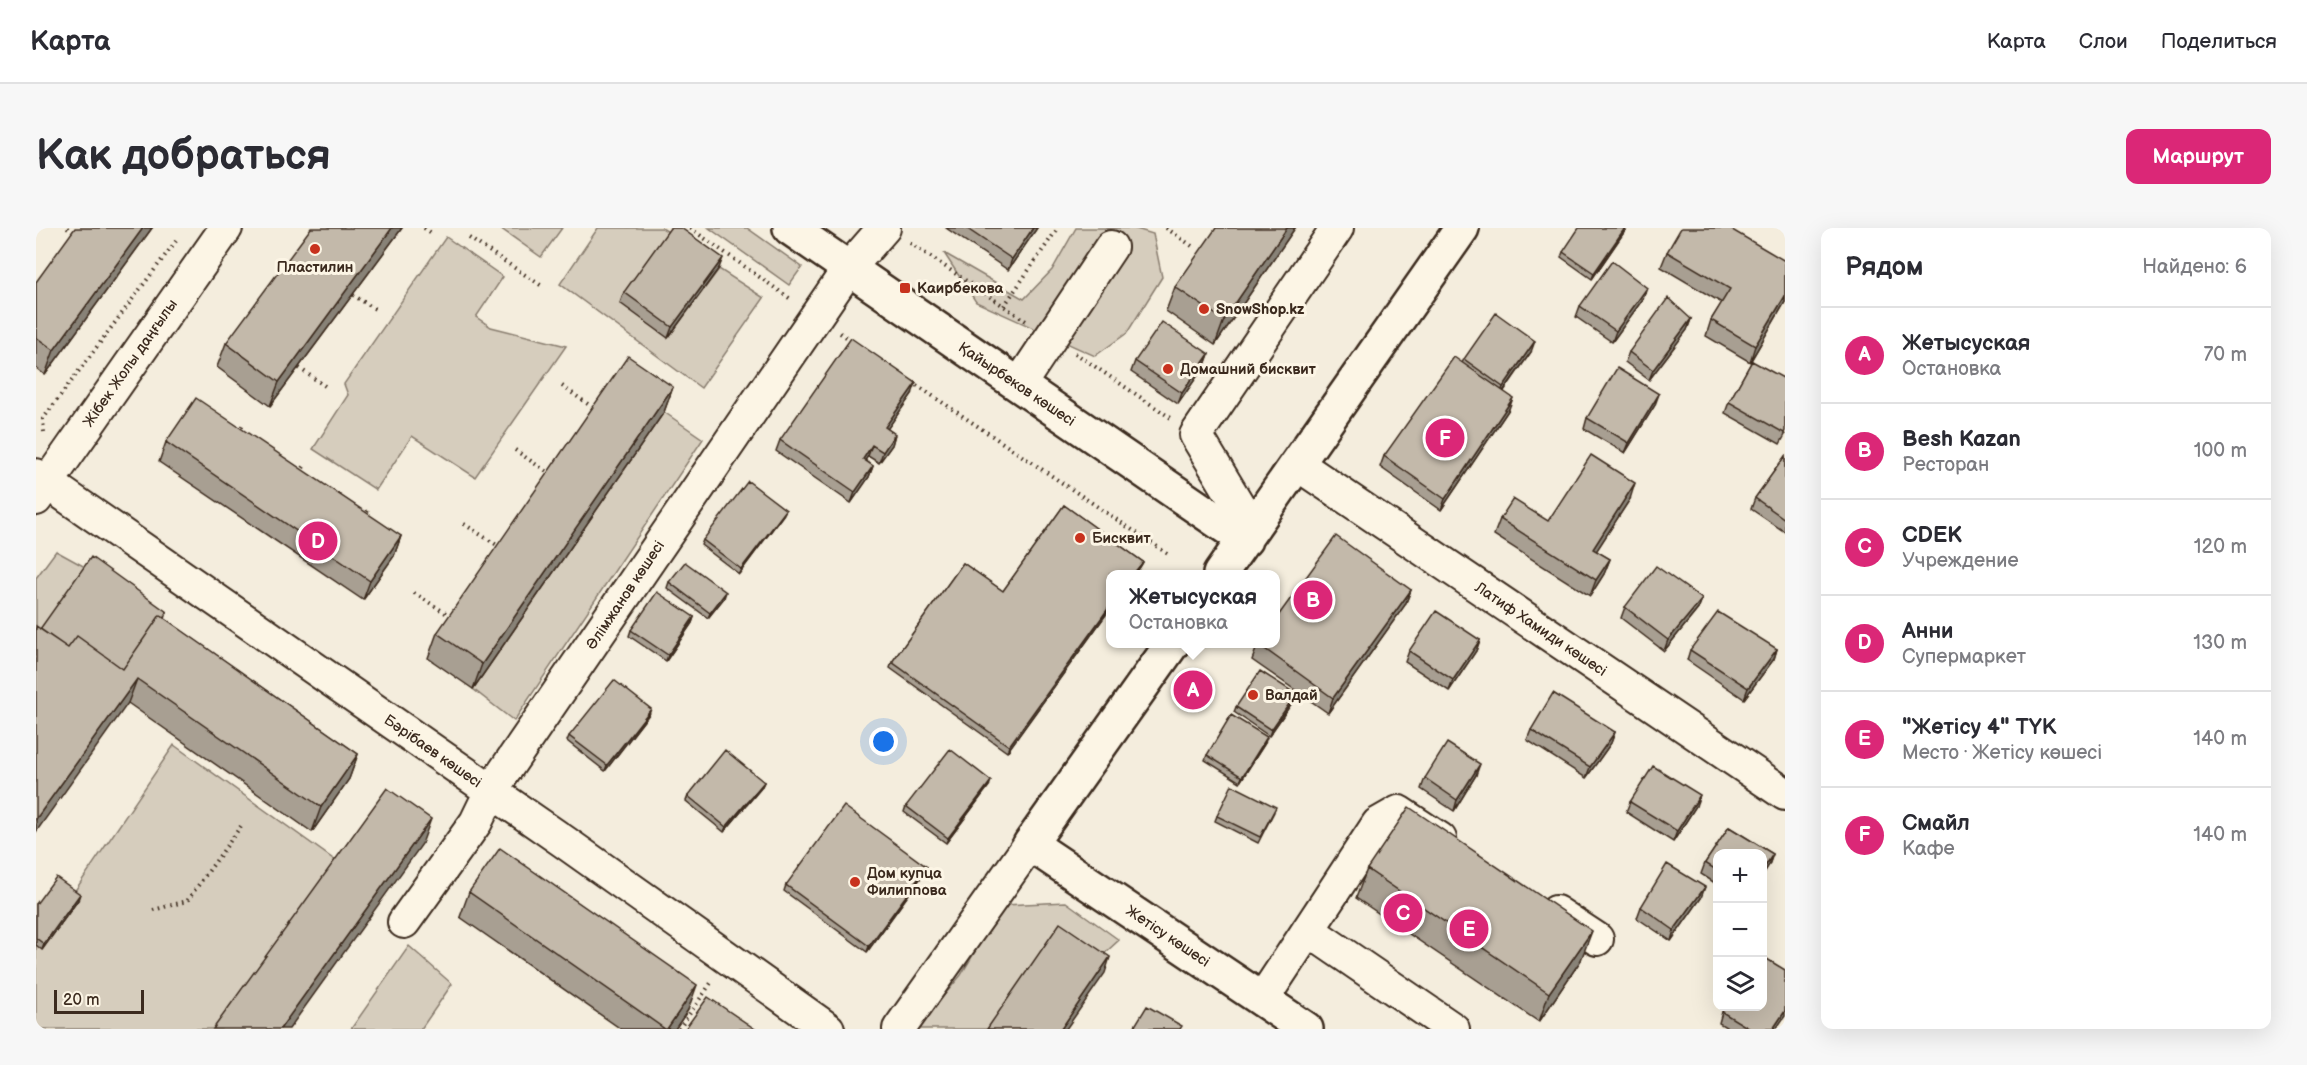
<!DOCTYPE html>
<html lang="ru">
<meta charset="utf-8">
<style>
:root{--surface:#fff;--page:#f7f7f7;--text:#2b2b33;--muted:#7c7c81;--line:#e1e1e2;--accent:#db2777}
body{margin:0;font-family:"Balsamiq Sans",sans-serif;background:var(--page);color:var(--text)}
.controls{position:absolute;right:18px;bottom:18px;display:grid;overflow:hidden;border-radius:12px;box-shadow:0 6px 24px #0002}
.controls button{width:54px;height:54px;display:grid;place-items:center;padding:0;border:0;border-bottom:2px solid var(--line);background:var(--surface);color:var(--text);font:30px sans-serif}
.scale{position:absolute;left:18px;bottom:15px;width:90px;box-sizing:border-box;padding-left:6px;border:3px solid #3b2a1e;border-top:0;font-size:16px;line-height:21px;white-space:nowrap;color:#3b2a1e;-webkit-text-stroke:4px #fcf5e5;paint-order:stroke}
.you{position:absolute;left:848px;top:514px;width:21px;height:21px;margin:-15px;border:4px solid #fff;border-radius:50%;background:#1a73e8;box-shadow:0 0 0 9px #1a73e833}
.badge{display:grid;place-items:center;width:39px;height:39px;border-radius:50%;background:var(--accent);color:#fff;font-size:20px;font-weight:700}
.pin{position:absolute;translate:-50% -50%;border:3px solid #fff;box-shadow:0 2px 6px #0006}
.popup{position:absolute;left:1070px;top:342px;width:174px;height:78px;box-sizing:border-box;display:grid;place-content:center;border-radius:12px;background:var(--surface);filter:drop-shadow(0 2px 4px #0005);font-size:20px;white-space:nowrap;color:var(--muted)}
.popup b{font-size:22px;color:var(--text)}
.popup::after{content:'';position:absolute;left:50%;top:100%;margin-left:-12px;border:12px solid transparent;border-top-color:var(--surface)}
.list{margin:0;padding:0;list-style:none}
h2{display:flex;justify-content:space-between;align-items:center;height:78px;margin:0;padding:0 24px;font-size:26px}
h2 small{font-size:20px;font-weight:400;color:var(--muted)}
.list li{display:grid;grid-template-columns:39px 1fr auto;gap:18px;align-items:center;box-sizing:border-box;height:96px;padding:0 24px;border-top:2px solid var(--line)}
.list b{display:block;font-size:22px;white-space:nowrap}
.list p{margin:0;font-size:20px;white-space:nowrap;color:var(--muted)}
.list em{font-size:20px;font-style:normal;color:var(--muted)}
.icon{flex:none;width:33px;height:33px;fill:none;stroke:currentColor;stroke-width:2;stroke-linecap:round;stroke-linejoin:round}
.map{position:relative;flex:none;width:1749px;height:801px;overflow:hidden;border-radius:12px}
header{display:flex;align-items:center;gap:36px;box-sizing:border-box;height:84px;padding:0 30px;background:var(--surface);border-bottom:2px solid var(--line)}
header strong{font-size:28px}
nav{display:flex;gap:33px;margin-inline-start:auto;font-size:21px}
.intro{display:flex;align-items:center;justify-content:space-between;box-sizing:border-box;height:144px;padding:0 36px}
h1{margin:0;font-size:42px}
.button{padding:15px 27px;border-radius:12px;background:var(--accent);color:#fff;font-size:21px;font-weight:700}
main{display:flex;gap:36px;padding:0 36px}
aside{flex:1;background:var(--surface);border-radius:12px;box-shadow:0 6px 24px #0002}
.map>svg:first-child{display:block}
.green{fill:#d6cdbd;stroke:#887c6e;stroke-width:1.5}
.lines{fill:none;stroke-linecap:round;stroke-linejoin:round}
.minor-casing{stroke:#3b2a1e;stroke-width:36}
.major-casing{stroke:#3b2a1e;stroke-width:38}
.path{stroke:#3b2a1e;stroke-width:4;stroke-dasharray:1.5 4.5;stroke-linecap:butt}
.minor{stroke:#fcf5e5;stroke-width:32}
.major{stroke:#fcf5e5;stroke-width:33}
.wall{fill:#a89f92;stroke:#3b2a1e;stroke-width:1.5}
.shaded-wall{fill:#888277;stroke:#3b2a1e;stroke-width:1.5}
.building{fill:#c3b9aa;stroke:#3b2a1e;stroke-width:1.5}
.poi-dot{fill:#c8321e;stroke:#fcf5e5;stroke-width:2}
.labels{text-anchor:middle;stroke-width:6;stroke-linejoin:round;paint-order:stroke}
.poi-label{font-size:15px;font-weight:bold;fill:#3b2a1e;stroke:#fcf5e5;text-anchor:start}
.street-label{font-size:15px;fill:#3b2a1e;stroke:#fcf5e5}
</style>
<header>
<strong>Карта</strong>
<nav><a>Карта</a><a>Слои</a><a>Поделиться</a></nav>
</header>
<div class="intro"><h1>Как добраться</h1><a class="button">Маршрут</a></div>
<main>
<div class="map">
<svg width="1749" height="801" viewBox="0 0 1749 801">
<rect width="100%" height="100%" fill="#f4eddd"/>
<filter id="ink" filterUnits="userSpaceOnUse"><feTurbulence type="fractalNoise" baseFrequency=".0167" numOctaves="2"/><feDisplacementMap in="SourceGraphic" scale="12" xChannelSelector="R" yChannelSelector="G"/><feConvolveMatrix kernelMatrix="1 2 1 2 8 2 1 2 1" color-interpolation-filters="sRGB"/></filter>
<g filter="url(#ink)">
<path class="green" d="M464,0H526L505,29Z
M562,0H626L634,5L632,110L683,41L728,70L665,160L524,56Z
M673,0H711L766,39L753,57Z
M1040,0H1097L1117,6L1126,49L1091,105L1059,128L940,74L908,25L988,71L1016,42Z
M410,9L467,49L440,89L455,99L530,118L439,249L376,208L340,262L277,221L312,167L308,156Z
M628,184L667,211L478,493L437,461Z
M20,323L51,340L0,413V350Z
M138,517L304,636L186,801H0V717L6,721L42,672L36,667Z
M1030,674L1083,712L1057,736L956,801H880L925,747L967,677Z
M373,718L416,756L385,801H315Z"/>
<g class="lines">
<g class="minor-casing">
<path id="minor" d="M983,157L1075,19
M1261,236L1749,566
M0,247L530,615L792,801
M0,271L190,0
M1216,300L1160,207L1301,0
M1520,684L1561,711
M368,694L440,594L455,563L813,40L848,0
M1272,702L1417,801
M1226,772L1342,596L1363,584L1404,611
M863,801L994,616"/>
</g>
<g class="major-casing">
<path id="major" d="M754,0L1209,312
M1184,346L1426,0
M1136,416L994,616L1270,801"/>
</g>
<path class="path" d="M31,0L40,6
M388,0L397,6
M654,0L756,72
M1130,0L1159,20
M433,10L506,58
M874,15L990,93
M317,67L342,83
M968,78L1022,0
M804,105L818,114
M1039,125L1135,190
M263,140L289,158
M876,154L1132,326
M526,158L559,181
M8,204L7,191L140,13
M203,204L207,196
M479,222L514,246
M264,245L269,237
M328,289L333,281
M428,296L464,319
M378,365L416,389
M117,682L151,673L205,598
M643,801L675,755"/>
<use href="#minor" class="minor"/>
<use href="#major" class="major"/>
</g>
<path class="wall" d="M116,0L9,147L0,140V54Z
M366,0L234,178L181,139L190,115Z
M910,0H1001L972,42Z
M1259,0L1179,117L1130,83L1139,59Z
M1591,0L1556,51L1525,29L1527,24Z
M1631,24L1749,33V74L1714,134L1670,108L1675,92L1686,75L1625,39Z
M683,40L632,110L584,75L588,64Z
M1607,71L1576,114L1540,89L1544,78Z
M1655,91L1651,102L1613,152L1589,134L1593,124Z
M1495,124L1468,163L1473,181L1405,282L1344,239L1348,228L1426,135L1428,131Z
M1173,126L1169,137L1142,176L1095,144L1099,133Z
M1716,133L1749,207L1744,216L1689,185L1693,174Z
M637,159L628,184L437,461L392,430L401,405Z
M876,166L851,201L859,206L856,217L843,235L832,228L829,232L837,238L833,249L815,275L740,223L744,212Z
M1619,177L1589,225L1548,201L1551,190Z
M130,214L365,308L358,328L327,372L123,234Z
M1749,228V304L1715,281L1719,270Z
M1594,271L1560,323L1574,331L1568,346L1554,368L1458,307L1464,291L1512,293Z
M1028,277L1107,334L1104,339L1099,346H1074V381L971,524L854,440L856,434L927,335L967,363Z
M747,287L703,346L665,317L667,312Z
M633,354L688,370L672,390L631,360Z
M1375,362L1369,377L1292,485L1216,432L1222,416Z
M1666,371L1662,381L1628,423L1585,390L1589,379Z
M131,384L129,391L322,526L313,551L276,604L92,475L4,401Z
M658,389L656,395L630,433L593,408L595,402Z
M1444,412L1440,423L1413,463L1369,434L1373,423Z
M1741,421L1738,431L1708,471L1651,432L1654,422Z
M1260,466L1258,472L1233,508L1198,484L1200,479Z
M613,486L569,543L531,513L533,508Z
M1495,502L1579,504L1575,515L1550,550L1491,512Z
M1229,515L1204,554L1169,532L1171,527Z
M1440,547L1418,583L1385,561L1389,550Z
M728,554L725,560L688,604L650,573L652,568Z
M953,558L910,615L868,584L870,578Z
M1594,574L1660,578L1637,614L1590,584Z
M1238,584L1222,615L1179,593L1181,588Z
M1693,599L1737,626L1733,637L1726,648V626H1682V657L1665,646L1669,635Z
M891,639L889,644L831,724L748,663L750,657Z
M1331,641L1545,732L1503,794L1320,670Z
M433,664L652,782L639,801H585L424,689Z
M1665,670L1635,713L1601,690L1605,679Z
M42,672L6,722L0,717V676Z
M1686,784L1740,801H1693L1683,795Z"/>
<path class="shaded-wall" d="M107,0H116L9,147L18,122Z
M356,0H366L234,178L243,154Z
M997,0H1001L972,42L976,31Z
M1251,0H1259L1179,117L1188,92Z
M1589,0H1591L1556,51L1558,45Z
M687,30L683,40L632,110L636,99Z
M1611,60L1607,71L1576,114L1580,103Z
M1749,68V74L1714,134L1719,118Z
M1655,91L1651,102L1613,152L1617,142Z
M1499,113L1495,124L1463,169L1467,159Z
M1173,126L1169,137L1142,176L1146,165Z
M880,155L876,166L845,210L849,199Z
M637,159L628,184L437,461L446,436Z
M1623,166L1619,177L1589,225L1593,215Z
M1477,170L1473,181L1405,282L1409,271Z
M859,206L856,217L843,235L847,224Z
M836,217L832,228L823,242L827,231Z
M837,238L833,249L815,275L819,264Z
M1599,255L1594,271L1552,336L1557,321Z
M750,282L747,287L703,346L705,341Z
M365,308L358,328L327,372L334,353Z
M1574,331L1568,346L1554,368L1560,352Z
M1107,334L1104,339L1099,346H1097Z
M1375,362L1369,377L1292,485L1297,470Z
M690,364L688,370L672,390L674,385Z
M1666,371L1662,381L1628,423L1632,412Z
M1074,378V381L971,524L973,518Z
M658,389L656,395L630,433L632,427Z
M1444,412L1440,423L1413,463L1417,452Z
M1741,421L1738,431L1708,471L1712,460Z
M101,451L92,475L0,604V591Z
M1260,466L1258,472L1233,508L1235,502Z
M615,481L613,486L569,543L571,537Z
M1579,504L1575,515L1550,550L1554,539Z
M1231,509L1229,515L1204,554L1206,549Z
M322,526L313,551L276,604L285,579Z
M1444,536L1440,547L1418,583L1421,572Z
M955,553L953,558L910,615L912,610Z
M728,554L725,560L688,604L690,599Z
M1664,567L1660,578L1637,614L1641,603Z
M395,591L386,616L253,801H244Z
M1737,626L1733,637L1726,648V643Z
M891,639L889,644L831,724L833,718Z
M1669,659L1665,670L1635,713L1638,702Z
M44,666L42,672L6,722L8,716Z
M1556,703L1545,732L1503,794L1513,765Z
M1074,729L1069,745L1030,801H1025Z
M661,757L652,782L639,801H631Z
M1749,783V788L1740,801H1737Z"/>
<path class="building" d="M39,0H107L18,122L0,109V54Z
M275,0H356L243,154L190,115Z
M634,0H645L687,30L636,99L588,64Z
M930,0H997L976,31Z
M1180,0H1251L1188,92L1139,59Z
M1543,0H1589L1558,45L1527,24Z
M1645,0H1693L1749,33V68L1719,118L1675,92L1694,61L1631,24Z
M1576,33L1611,60L1580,103L1544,78Z
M1632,70L1655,91L1617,142L1593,124Z
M1460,85L1499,113L1467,159L1428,131Z
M1126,94L1173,126L1146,165L1099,133Z
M815,110L880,155L849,199L859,206L847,224L836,217L827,231L837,238L819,264L744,212Z
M592,128L637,159L446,436L401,405Z
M1418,129L1477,170L1409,271L1348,228Z
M1716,133L1749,151V203L1748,205L1693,174Z
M1581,140L1623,166L1593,215L1551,190Z
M160,170L365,308L334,353L130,214Z
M1555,227L1599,255L1557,321L1574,331L1560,352L1464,291L1477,271L1512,293Z
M1749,228V291L1719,270Z
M712,253L750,282L705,341L667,312Z
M1028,277L1107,334L1097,346H1074V378L973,518L856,434L927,335L967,363Z
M1300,308L1375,362L1297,470L1222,416H1239V392Z
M55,329L131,384L128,390L124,387L87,441L41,408L32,420L4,401Z
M649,334L690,364L674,385L633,354Z
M1620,338L1666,371L1632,412L1589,379Z
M621,364L658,389L632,427L595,402Z
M1400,383L1444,412L1417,452L1373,423Z
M1682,384L1741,421L1712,460L1654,422Z
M124,387L322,526L285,579L101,451L0,591V398L32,420L41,408L87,441Z
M1224,443L1260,466L1235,502L1200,479Z
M578,452L615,481L571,537L533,508Z
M1517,465L1579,504L1554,539L1495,502Z
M1195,487L1231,509L1206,549L1171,527Z
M1411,515L1444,536L1421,572L1389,550Z
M914,521L955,553L912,610L870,578Z
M689,522L728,554L690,599L652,568Z
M1617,538L1664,567L1641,603L1594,574Z
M1196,557L1240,579L1224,609L1181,588Z
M351,560L395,591L244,801H177Z
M808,578L891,639L833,718L750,657Z
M1373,579L1556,703L1513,765L1331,641Z
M1693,599L1737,626L1726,643V626H1682V643L1669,635Z
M464,620L661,757L631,801H629L433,664Z
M1631,636L1669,659L1638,702L1605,679Z
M20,649L44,666L8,716L0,710V676Z
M1024,695L1074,729L1025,801H951Z
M1726,728L1749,742V783L1737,801H1714L1686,784L1690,778H1726Z
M672,769L719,801H649Z
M1111,778L1146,798L1144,801H1097Z"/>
</g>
<g class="poi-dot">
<circle cx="279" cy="21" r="6"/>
<rect x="863" y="54" width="12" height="12" rx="3"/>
<circle cx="1168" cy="81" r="6"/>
<circle cx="1132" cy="141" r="6"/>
<circle cx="1044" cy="310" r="6"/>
<circle cx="1217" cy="467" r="6"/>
<circle cx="819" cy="654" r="6"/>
</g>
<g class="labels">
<g class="poi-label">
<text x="279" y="44" text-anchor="middle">Пластилин</text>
<text x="881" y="65">Каирбекова</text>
<text x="1180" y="86">SnowShop.kz</text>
<text x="1144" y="146">Домашний бисквит</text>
<text x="1056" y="315">Бисквит</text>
<text x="1229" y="472">Валдай</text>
<text x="831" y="650">Дом купца<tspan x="831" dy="17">Филиппова</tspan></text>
</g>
<g class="street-label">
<text transform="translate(94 135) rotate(-55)" y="5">Жібек Жолы даңғылы</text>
<text transform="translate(981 156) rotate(34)" y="5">Қайырбеков көшесі</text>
<text transform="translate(589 367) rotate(-56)" y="5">Әлімжанов көшесі</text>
<text transform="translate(1505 401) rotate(34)" y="5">Латиф Хамиди көшесі</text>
<text transform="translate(397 523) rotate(35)" y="5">Бәрібаев көшесі</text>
<text transform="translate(1132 708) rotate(34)" y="5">Жетісу көшесі</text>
</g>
</g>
</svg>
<div class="controls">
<button>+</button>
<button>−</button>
<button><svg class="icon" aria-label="layers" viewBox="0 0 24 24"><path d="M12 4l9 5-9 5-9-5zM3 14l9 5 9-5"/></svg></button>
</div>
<div class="scale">20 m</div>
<div class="you"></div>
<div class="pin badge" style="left:1157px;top:462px">A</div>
<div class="popup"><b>Жетысуская</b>Остановка</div>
<div class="pin badge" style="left:1277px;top:372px">B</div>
<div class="pin badge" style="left:1367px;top:685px">C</div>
<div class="pin badge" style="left:282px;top:313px">D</div>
<div class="pin badge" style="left:1433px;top:701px">E</div>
<div class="pin badge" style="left:1409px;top:210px">F</div>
</div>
<aside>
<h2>Рядом<small>Найдено: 6</small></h2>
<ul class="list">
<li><span class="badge">A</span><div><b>Жетысуская</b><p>Остановка</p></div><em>70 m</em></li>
<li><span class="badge">B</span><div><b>Besh Kazan</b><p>Ресторан</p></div><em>100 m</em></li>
<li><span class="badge">C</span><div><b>CDEK</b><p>Учреждение</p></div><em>120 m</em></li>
<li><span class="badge">D</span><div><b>Анни</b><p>Супермаркет</p></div><em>130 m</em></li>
<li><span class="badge">E</span><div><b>&quot;Жетісу 4&quot; ТҮК</b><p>Место · Жетісу көшесі</p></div><em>140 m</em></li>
<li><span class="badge">F</span><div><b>Смайл</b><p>Кафе</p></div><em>140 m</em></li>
</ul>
</aside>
</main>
